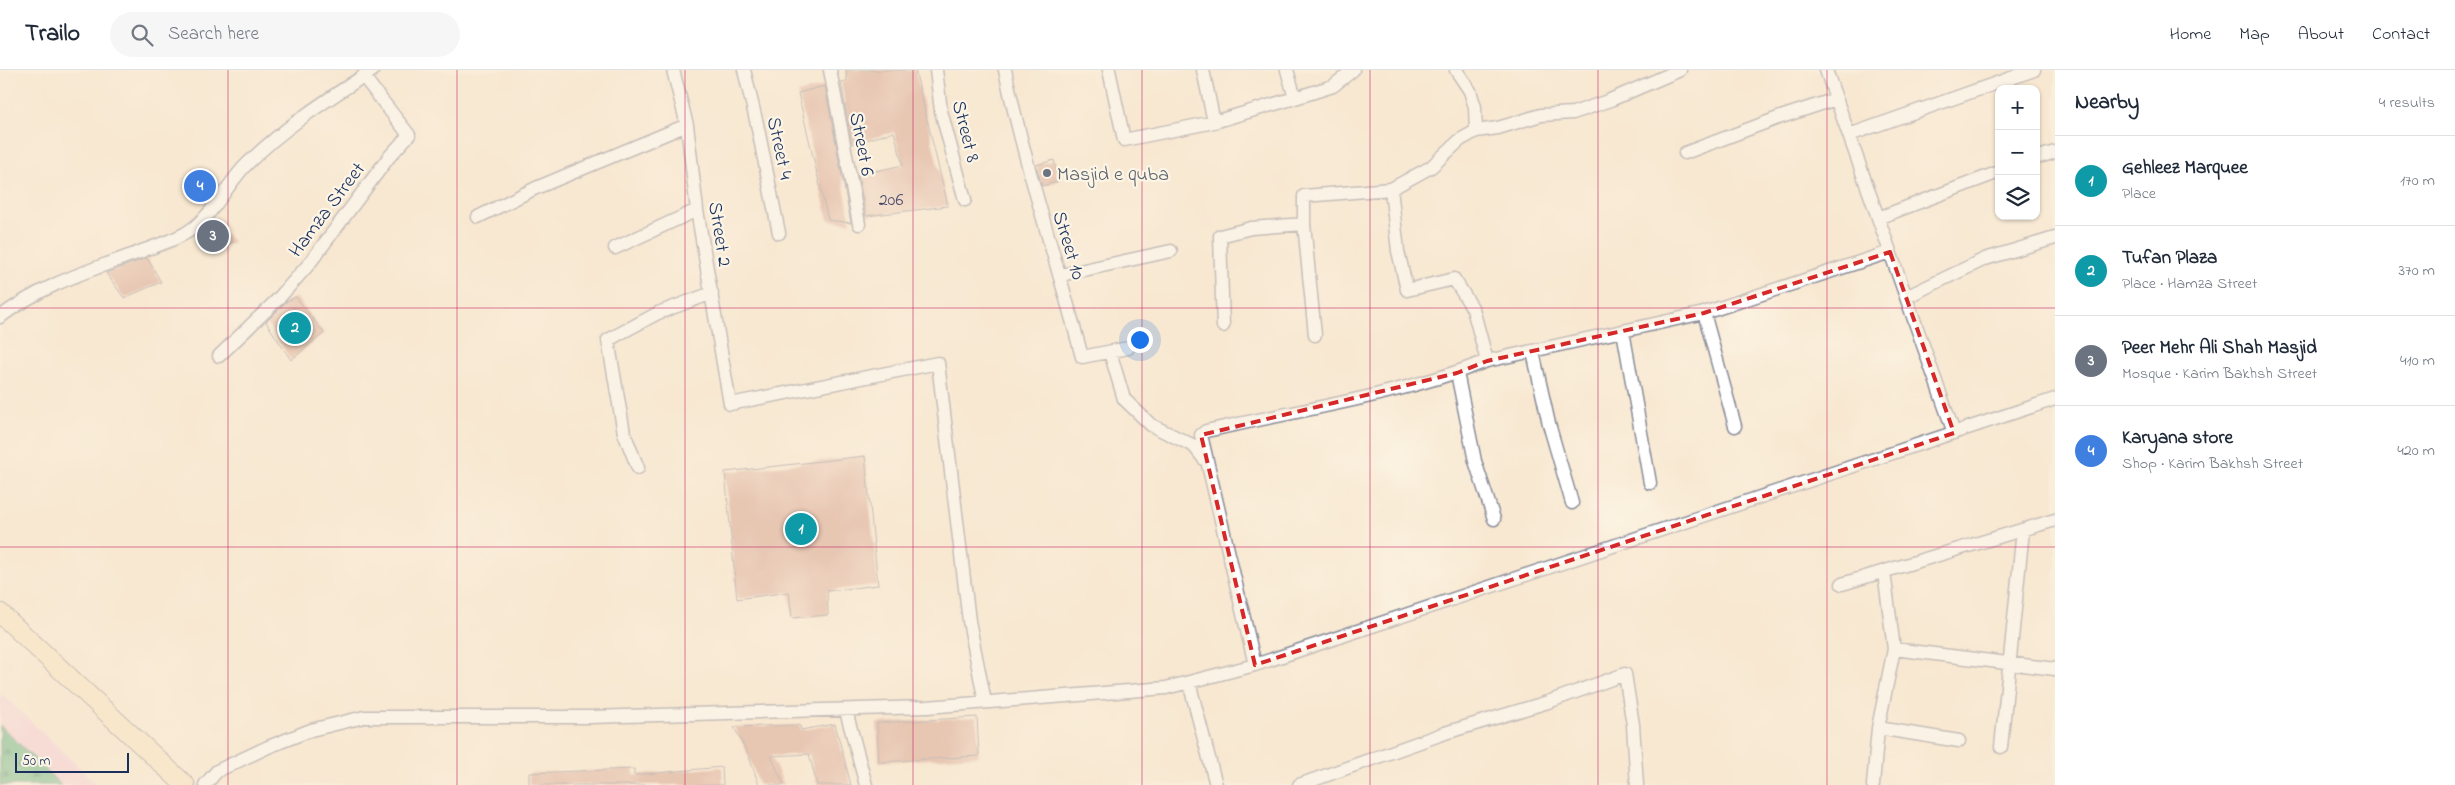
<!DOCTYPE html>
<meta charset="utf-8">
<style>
:root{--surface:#fff;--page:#f6f6f7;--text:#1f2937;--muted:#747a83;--line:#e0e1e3;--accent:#b5179e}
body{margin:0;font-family:"Indie Flower",sans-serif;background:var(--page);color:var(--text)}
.controls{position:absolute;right:15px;top:15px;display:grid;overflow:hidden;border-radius:10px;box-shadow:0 1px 4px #0004}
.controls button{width:45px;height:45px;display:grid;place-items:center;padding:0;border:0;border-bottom:1px solid var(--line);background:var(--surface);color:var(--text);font:25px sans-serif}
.scale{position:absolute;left:15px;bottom:12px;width:114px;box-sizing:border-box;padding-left:5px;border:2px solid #1b2f5e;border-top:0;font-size:14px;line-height:18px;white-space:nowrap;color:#1b2f5e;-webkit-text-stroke:4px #fcf5e5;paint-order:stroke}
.you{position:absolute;left:1139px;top:269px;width:18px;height:18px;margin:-12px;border:4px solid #fff;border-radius:50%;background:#1a73e8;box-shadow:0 0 0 8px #1a73e833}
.badge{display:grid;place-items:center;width:32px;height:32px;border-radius:50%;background:var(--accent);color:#fff;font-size:16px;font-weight:700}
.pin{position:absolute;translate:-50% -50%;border:2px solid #fff;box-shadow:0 1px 5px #0006}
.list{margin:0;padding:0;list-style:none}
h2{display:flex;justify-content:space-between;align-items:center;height:65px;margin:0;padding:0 20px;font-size:21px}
h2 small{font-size:16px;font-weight:400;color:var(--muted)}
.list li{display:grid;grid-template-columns:32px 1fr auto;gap:15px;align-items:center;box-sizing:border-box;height:90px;padding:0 20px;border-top:1px solid var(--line)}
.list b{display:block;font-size:19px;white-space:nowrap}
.list p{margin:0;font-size:16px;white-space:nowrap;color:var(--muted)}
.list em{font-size:16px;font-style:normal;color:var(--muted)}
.icon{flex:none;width:28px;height:28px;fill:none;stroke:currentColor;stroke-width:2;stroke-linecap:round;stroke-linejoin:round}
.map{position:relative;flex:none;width:2055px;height:715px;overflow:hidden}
header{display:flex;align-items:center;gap:30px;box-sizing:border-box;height:70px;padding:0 25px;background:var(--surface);border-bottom:1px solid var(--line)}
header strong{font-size:24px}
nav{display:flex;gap:28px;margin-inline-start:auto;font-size:18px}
.search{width:350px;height:45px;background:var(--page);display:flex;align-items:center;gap:12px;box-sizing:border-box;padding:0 18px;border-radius:28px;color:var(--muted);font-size:19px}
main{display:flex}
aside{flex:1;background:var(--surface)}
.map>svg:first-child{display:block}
.built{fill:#f5cfda}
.forest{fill:url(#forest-firs);stroke:#407371}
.building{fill:#d39d8c}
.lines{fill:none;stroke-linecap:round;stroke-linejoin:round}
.street-casing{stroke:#8a8c98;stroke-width:15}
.secondary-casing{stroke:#8a8c98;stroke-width:21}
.street{stroke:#fff;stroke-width:12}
.secondary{stroke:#fbe7c3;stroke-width:19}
.marked{fill:none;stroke:#d62828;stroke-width:4;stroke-dasharray:10 6;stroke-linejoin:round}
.grid{fill:none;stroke:#c2185b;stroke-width:1;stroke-opacity:0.55}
.worship-dot{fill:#6b7280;stroke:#fcf5e5;stroke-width:2}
.labels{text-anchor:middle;stroke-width:4.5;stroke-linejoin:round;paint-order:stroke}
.number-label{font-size:18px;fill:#494a6a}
.street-label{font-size:20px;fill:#1b2f5e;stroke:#fcf5e5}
.worship-label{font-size:20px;fill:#5b616d;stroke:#fcf5e5;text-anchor:start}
</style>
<header>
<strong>Trailo</strong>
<div class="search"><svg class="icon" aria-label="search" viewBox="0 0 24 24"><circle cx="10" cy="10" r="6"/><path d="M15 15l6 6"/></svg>Search here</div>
<nav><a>Home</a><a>Map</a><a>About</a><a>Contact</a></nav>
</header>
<main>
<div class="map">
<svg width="2055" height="715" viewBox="0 0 2055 715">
<defs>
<pattern id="forest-firs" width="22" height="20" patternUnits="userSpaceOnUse" patternTransform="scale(1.25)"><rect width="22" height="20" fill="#65b784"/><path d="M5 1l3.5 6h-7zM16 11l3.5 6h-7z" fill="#52956f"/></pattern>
</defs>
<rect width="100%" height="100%" fill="#fcf5e5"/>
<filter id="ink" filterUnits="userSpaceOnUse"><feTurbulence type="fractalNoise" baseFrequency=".02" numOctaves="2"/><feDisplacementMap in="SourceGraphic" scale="10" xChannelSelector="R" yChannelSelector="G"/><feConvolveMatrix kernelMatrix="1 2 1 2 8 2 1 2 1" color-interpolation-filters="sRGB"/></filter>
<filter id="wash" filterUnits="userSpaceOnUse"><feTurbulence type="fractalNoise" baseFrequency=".0096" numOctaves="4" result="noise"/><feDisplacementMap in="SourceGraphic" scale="20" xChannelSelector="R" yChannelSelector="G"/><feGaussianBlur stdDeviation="1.12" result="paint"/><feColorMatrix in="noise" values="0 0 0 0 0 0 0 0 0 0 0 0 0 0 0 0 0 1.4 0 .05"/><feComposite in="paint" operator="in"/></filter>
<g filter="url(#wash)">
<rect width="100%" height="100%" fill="#f8e8d1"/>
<path class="built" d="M0,622L97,715H0Z"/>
<path class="forest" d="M0,655L61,715H0Z"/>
<g id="blocks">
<path class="building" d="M846,0H915L948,136L866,146L858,105L903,95L894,62L852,74L841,12L847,11Z
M825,16L851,153L828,150L798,23Z
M1054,90L1059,111L1042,116L1036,95Z
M212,152L234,172L215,180L196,166Z
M147,188L161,212L124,228L106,203Z
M296,227L324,263L291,290L266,252L287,231Z
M865,386L878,515L827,521L828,545L792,548L789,522L737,529L725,402Z
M977,647L979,686L879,692L877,653Z
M835,654L851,715H817L809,684L771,686L784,715H759L748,684L734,657L800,655L801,660Z
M722,697L723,715H529V703L634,699V705Z"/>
</g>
</g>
<g filter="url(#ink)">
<use href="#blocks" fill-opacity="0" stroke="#8a8c98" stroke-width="1"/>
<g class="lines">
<g class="street-casing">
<path id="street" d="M673,0L687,55L697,140L730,334L938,293L969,551L985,632
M744,0L757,54L779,163
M830,0L859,154
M936,0L941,41L965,130
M1005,0C1025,97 1057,191 1082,287L1128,278
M1109,0L1124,70L1214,52L1295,28L1333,16L1353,0
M1203,0L1214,52
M1287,0L1295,28
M1456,0L1470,21L1475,37L1476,61L1498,58L1541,45L1573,43L1608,31L1680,0
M1826,0L1954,363
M1849,65L2034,0
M1685,83L1778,48L1836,29
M2036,88L2055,82
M1391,119L1398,181L1407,220L1454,209L1473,239L1487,291
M478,147L536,118L687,55
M1878,148L1999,102
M1304,154L1315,265
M615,178L697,140
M1061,205L1171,181
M1906,227L1985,189L2055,168
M1704,243L1735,356
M0,247C44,214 86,202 137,183C154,176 174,171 189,161C212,147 227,114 246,95C284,57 328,29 373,0
M1223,256L1220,166L1251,158L1304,154V126L1391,119L1431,97L1460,70L1476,61
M1623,261L1650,413
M1110,282L1124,329L1151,355L1194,376L1205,390
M1533,282L1549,354L1572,433
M219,286L278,229L309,194L389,87L409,65L363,6
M1457,303L1475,391L1494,449
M638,398L624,363L608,270L658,243L712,223
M1842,514L2055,450
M1894,579L2055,599
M1255,595L1201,365L1206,361C1299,340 1398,326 1487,291L1704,243L1890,182
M1189,612L1216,715
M846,641L866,715
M1878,658L1959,671
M2001,677L2023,460
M205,715L217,701L268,677L311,660L364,647H590L927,637L1166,618L1255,595L2055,329
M1299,715L1445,663L1548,632L1625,604L1633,655L1637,715
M1873,715L1878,658L1894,579L1884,502"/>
</g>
<g class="secondary-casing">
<path id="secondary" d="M0,543L185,715"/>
</g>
<use href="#street" class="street"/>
<use href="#secondary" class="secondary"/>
</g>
</g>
<path d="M0 0H2055V715H0ZM1890,182L1954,363L1255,595L1201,365L1457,303L1487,291L1704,243Z" fill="#f8e8d1" fill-opacity=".55" fill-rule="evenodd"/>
<path class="marked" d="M1890,182L1954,363L1255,595L1201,365L1457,303L1487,291L1704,243Z"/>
<path class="grid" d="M228,0V715M457,0V715M685,0V715M913,0V715M1142,0V715M1370,0V715M1598,0V715M1827,0V715M0,238H2055M0,477H2055"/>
<circle class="worship-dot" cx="1047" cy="103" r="5"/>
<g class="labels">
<g class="number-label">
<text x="891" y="135">206</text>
</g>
<g class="street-label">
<text transform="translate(967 61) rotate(76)" y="7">Street 8</text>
<text transform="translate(863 74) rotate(79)" y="7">Street 6</text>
<text transform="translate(781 78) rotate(78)" y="7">Street 4</text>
<text transform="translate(326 139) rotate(-53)" y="7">Hamza Street</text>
<text transform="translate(721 164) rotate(81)" y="7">Street 2</text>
<text transform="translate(1070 175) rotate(73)" y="7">Street 10</text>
</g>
<g class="worship-label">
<text x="1057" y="110">Masjid e quba</text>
</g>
</g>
</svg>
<div class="controls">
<button>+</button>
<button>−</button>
<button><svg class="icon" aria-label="layers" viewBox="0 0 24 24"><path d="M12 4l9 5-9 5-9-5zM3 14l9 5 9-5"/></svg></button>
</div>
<div class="scale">50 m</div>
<div class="you"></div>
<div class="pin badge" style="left:801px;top:459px;background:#0f9aa8">1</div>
<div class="pin badge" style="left:295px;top:258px;background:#0f9aa8">2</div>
<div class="pin badge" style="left:213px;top:166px;background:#6b7280">3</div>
<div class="pin badge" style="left:200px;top:116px;background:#3f7fe0">4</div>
</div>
<aside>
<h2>Nearby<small>4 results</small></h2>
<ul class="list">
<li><span class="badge" style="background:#0f9aa8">1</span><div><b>Gehleez Marquee</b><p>Place</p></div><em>170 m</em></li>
<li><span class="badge" style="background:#0f9aa8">2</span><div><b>Tufan Plaza</b><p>Place · Hamza Street</p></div><em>370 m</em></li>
<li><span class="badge" style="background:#6b7280">3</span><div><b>Peer Mehr Ali Shah Masjid</b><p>Mosque · Karim Bakhsh Street</p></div><em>410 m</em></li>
<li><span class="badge" style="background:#3f7fe0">4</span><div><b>Karyana store</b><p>Shop · Karim Bakhsh Street</p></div><em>420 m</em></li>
</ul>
</aside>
</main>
